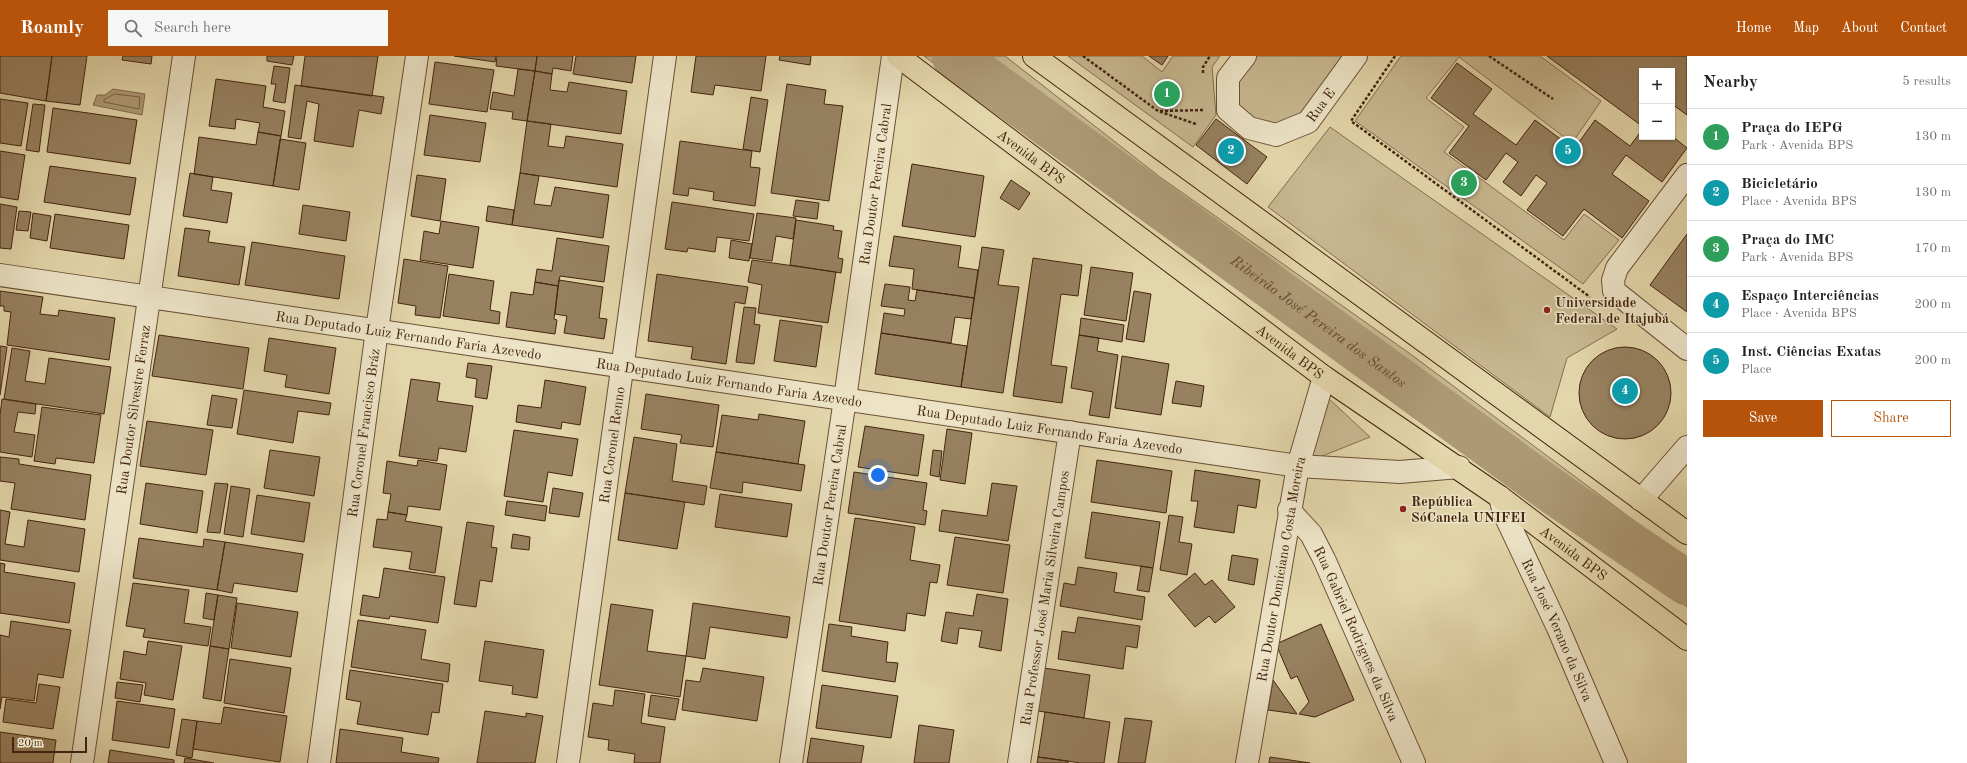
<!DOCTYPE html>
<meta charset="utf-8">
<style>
:root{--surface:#fff;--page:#f6f6f6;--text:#202124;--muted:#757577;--line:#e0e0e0;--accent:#b45309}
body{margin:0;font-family:"Old Standard TT",serif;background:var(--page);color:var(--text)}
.controls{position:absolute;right:12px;top:12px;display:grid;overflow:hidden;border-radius:0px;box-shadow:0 1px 3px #0004}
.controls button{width:36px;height:36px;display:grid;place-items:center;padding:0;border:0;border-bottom:1px solid var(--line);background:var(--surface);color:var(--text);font:20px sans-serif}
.scale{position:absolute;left:12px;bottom:10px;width:75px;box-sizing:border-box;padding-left:4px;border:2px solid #44250f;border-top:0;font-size:11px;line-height:14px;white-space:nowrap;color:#44250f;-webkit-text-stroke:3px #ede4c8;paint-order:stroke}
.you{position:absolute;left:878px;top:419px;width:14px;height:14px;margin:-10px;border:3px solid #fff;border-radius:50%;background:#1a73e8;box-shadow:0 0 0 6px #1a73e833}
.badge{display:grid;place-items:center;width:26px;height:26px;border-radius:50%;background:var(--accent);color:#fff;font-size:13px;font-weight:700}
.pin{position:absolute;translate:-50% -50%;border:2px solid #fff;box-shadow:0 1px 4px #0006}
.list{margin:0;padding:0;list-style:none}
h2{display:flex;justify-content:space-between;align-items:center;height:52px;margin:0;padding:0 16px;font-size:17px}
h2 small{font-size:13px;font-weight:400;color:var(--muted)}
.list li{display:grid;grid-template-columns:26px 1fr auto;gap:12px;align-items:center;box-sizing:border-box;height:56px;padding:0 16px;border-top:1px solid var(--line)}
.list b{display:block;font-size:15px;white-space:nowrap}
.list p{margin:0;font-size:13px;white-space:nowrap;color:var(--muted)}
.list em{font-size:13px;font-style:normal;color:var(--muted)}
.actions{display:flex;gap:8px;padding:12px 16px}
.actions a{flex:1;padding:9px 0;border:1px solid var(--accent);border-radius:0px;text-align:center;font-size:14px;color:var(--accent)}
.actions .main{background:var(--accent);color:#fff}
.icon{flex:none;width:22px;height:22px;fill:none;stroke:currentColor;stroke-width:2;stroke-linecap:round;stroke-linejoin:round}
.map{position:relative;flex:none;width:1687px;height:707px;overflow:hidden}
header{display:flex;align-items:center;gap:24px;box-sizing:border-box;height:56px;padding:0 20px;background:var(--accent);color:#fff}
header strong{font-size:19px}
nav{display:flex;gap:22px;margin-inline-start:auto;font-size:14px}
.search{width:280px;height:36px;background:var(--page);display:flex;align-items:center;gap:10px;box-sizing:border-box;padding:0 14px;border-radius:0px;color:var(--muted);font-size:15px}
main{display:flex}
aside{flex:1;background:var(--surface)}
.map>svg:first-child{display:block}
.green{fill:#c8b890;stroke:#866e50}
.water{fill:#ad9a75;stroke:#836b4c}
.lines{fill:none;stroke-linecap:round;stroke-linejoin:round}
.shore{stroke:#786042;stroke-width:1}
.river{stroke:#ad9a75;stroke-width:45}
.building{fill:#978160;stroke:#44250f}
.minor-casing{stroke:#6c5136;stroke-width:24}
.major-casing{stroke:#44250f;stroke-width:24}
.path{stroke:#44250f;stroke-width:2.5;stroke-dasharray:3 2;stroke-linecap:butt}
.minor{stroke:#ede4c8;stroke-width:22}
.major{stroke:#e3d6aa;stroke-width:22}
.poi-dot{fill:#8f2418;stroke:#ede4c8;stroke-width:1.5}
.labels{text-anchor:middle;stroke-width:3;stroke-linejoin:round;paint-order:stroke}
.street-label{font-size:14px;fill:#44250f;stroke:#ede4c8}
.poi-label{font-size:14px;font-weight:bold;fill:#44250f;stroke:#ede4c8;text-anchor:start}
.water-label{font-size:15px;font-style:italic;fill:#64482e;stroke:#ede4c8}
</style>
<header>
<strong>Roamly</strong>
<div class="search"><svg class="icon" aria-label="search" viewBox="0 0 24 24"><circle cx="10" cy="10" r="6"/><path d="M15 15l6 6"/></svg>Search here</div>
<nav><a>Home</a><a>Map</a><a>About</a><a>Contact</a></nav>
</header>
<main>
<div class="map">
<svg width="1687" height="707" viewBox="0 0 1687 707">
<rect width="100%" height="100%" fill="#e3d6aa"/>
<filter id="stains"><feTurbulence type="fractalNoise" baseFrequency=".005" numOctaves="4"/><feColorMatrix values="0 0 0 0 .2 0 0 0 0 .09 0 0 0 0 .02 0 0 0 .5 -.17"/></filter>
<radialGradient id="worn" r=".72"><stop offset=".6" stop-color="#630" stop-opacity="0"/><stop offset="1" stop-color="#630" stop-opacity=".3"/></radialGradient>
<path class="green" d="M924,0H1005L1160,121L1409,297L1687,504V551L1049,95Z
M1068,0H1142L1162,16L1173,0H1220L1212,11L1216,59L1193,91Z
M1245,0H1356L1308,66L1276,79L1228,54Z
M1401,0H1540L1601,45L1572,87L1459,1L1426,42L1464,71L1444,96L1564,184L1584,158L1619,184L1583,228L1355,65Z
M1330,71L1617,273L1567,302L1550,361L1268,151Z
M1327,341L1370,381L1310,405Z"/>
<path class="water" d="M113,33L145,38L142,59L93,49L97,39H105Z"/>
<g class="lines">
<path class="shore" d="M115,38L140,41L139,53L104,46V44Z"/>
<path class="river" id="s1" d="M954,0L1556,438L1687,527"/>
</g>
<path class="building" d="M0,0H52L46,45L0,37Z
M52,0H87L80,49L46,45Z
M123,0H152L151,8L122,4Z
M267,0H294L292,9L267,5Z
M305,0H378L372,40L301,30Z
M454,0H496L495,6Z
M497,0H537L535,15L496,10Z
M537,0H573L571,15L553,12L552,18L535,15Z
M576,0H636L632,27L573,18Z
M696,0H766L761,35L715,29L713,39L691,36Z
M780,0H811L810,9L779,4Z
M1149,0H1168L1162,9Z
M1547,0H1687V59L1672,48V15H1642V70Z
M435,6L494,14L487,56L429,48Z
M1457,7L1492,33L1473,58L1516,89L1535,64L1574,93L1595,64L1630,90L1642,74V81L1672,80L1687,92L1662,126L1626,99L1612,118L1649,145L1622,182L1584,153L1563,180L1527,154L1547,127L1536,119L1521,140L1503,126L1518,106L1506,97L1486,124L1449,97L1469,70L1431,42Z
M274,10L290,12L285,47L273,45L276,28H271Z
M518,13L535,15L527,65L512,63L513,56L490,53L493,36L514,40Z
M535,15L552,18L550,34L567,36L569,26L627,35L621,78L527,65Z
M216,23L266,30L263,51L285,55L281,80L258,76L260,67L236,63L235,73L209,70Z
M787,28L826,34L824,48L843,50L829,145L771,137Z
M295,29L384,41L381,58L359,54L353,91L314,85L319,48L307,45L301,83L288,81Z
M751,41L768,44L760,96L743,93Z
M0,43L28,47L21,90L0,87Z
M33,48L45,49L39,96L26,94Z
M53,52L137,64L130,108L47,96Z
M430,59L486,67L480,106L424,99Z
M1216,63L1267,101L1247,128L1196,89Z
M527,65L551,68L548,90L564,92L566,80L623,88L617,131L520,117Z
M258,76L281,80L273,130L194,118L199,81L256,89Z
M280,83L306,87L299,134L273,130Z
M680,85L752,95L750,111L760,112L755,150L713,144L714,136L689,132L688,140L673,138Z
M0,95L25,99L18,144L0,141Z
M912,108L984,120L975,181L902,170Z
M50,110L136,122L130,159L44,146Z
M190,117L213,121L211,134L232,137L227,167L183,160Z
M520,117L539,120L534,148L551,150L555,131L609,139L603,182L512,169Z
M417,119L446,123L440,165L411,160Z
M1011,124L1030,137L1019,154L1000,142Z
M796,144L819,147L817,163L793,160Z
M672,146L754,158L749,185L717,181L715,196L688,192L687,196L665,193Z
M0,148L17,151L11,193L0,192Z
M303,149L350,156L346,185L299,178Z
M488,150L514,154L512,169L486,165Z
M19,155L31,156L28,175L16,174Z
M33,157L51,160L47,185L30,182Z
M757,157L796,162L793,183L776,180L772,205L750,202Z
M55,158L129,169L124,203L50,192Z
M796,164L834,170L833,174L842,175L838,202L843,203L841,217L790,209Z
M441,165L479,171L473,212L420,204L424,175L439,178Z
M185,172L210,175L208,186L245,191L239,229L178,220Z
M1687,178V256L1650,229Z
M894,180L961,190L958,211L978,214L974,242L912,233L914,213L889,210Z
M557,182L609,190L604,226L560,220L558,230L535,226L537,213L552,215Z
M731,184L752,188L749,205L729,202Z
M252,186L345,200L339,243L245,229Z
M982,191L1004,194L998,229L1019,231L1003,337L961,331Z
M1033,202L1082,209L1078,240L1061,238L1051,309L1067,311L1062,347L1013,340Z
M404,203L448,210L440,262L415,259L416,250L398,247Z
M752,204L836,216L828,267L758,257L762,229L748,226Z
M1091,211L1133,217L1126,265L1084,259Z
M449,218L494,225L490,254L500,256L499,268L443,260Z
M657,218L748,231L745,248L735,246L726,308L691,303L693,291L648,285Z
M559,224L603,231L599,262L607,263L604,283L564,277L567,260L555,258Z
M535,226L558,230L554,263L557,264L555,278L506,271L511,236L533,239Z
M885,228L910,231L908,244L915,245L917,234L974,242L971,263L955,261L951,287L881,277L884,257L904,260L905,253L881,250Z
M0,235L43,241L40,258L58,260L59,254L115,262L109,304L7,289L11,256L4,255V250H0Z
M1134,235L1151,238L1144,286L1126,283Z
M744,251L756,252L754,268L760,269L754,308L736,306Z
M1081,262L1124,269L1122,286L1079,279Z
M780,264L822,270L816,311L774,305Z
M881,277L967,290L961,331L875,318Z
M159,279L249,292L243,333L152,320Z
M1079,279L1099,282L1097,295L1118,299L1109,362L1089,359L1093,336L1071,332Z
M269,282L336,292L329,338L285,331L287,319L264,315Z
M0,290L7,291L0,339Z
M1579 337a46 46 0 1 1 92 0a46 46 0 1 1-92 0Z
M12,292L30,295L25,325L45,328L49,302L111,311L104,358L4,343Z
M1122,300L1169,308L1161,359L1115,352Z
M468,307L492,310L487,343L475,341L477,323L466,321Z
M411,323L440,327L437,345L473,350L466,396L439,392L437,405L399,400Z
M545,324L586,331L580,369L562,366L561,373L516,366L518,349L541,352Z
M1176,325L1204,330L1201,351L1172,347Z
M244,334L331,347L329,359L298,355L293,387L237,378Z
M646,338L719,349L713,391L680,387L682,379L641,373Z
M212,339L237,343L232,372L207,369Z
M2,343L36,348L35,358L18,356L14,376L35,379L32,401L0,396V359Z
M42,351L101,359L94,407L56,402L55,408L34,405Z
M759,358L805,365L798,408L716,396L722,359L758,364Z
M147,365L213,374L206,419L140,410Z
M865,370L924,379L918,420L858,411Z
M947,373L972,377L965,428L940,424Z
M514,374L578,383L572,420L548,416L543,446L504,440Z
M634,381L677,388L672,425L707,430L704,449L625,437Z
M270,394L320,401L314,440L264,432Z
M933,394L942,395L939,421L930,419Z
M716,396L805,409L801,435L743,426L742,437L710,432Z
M0,401L19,403V408L91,419L85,464L11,453L15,427L0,425Z
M418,404L447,409L440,454L408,450L407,459L388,456L391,438L383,437L387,405L417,410Z
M1097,404L1172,415L1166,457L1091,446Z
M1195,414L1260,424L1256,452L1238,449L1234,477L1194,471L1198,445H1191Z
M854,416L927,427L923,454L927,455L925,469L848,457Z
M146,427L203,435L197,477L140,468Z
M215,427L228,428L220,477L207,476Z
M992,427L1017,430L1008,485L939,475L942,454L987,460Z
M231,430L250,433L243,481L224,478Z
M553,432L583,437L579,461L549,457Z
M625,437L685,446L677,493L618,484Z
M720,438L792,448L787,481L715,471Z
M257,439L310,447L304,486L251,478Z
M507,445L547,450L545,465L505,459Z
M0,454L10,456L5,488L24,491L28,464L85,473L79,516L0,504Z
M388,456L407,459L405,465L442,471L435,517L409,513L412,496L373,491L377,463L387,464Z
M1092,456L1160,466L1153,512L1085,502Z
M1169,459L1183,461L1179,486L1192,488L1187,519L1160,514Z
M855,462L915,471L910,504L940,509L937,527L930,526L925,560L907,557L905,575L839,565Z
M467,466L494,470L491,491L497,492L492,526L480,524L476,551L454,548Z
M513,478L530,481L529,494L511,492Z
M955,481L1010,489L1003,537L947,529Z
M139,482L203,491L204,483L225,486L217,534L133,522Z
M225,486L303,498L297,536L234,527L232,537L217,534Z
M1232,499L1258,503L1254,529L1228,524Z
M0,507L5,508L4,516L75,527L69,567L0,557Z
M1141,510L1153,512L1149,536L1137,534Z
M1078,511L1117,517L1114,536L1145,541L1142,564L1060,550L1064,527L1075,529Z
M384,512L445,521L438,567L390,560L389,563L360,559L363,539L379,542Z
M1195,517L1205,529L1212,524L1235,551L1215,567L1209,560L1195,571L1168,539Z
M133,527L189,534L184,567L211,571L208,590L143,581L145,573L126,570Z
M206,537L218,539L214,564L203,562Z
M977,538L1008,543L1001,595L979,591L982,575L959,572L957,588L941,585L946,556L973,560Z
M218,539L237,542L229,593L210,590Z
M237,547L298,556L291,601L231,592Z
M693,547L790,561L787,582L710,571L705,603L686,600Z
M611,548L653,554L647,595L686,600L680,641L599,629Z
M1078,561L1140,570L1137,592L1126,590L1123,613L1058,603L1062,575L1075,577Z
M358,564L426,574L421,603L450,608L448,626L351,611Z
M11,565L71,574L63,622L38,618L34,645L2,641L0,653V579L9,581Z
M829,568L852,571L851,580L888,586L886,606L898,607L895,626L822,615Z
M1321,568L1354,644L1315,661L1299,658L1309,646L1297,620L1291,623L1276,588Z
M148,585L182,590L173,644L144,639L146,627L120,623L124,595L146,599Z
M485,585L544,594L537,642L512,638L513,630L479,625Z
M210,590L229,593L221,645L203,642Z
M230,603L291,612L284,657L224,647Z
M703,612L764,621L757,665L682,654L686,624L700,626Z
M1044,612L1090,619L1084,662L1038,655Z
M350,614L443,628L439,657L432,656L428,679L357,668L361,646L346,643Z
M1273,624L1297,658L1268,654Z
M117,626L143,629L140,646L115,642Z
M39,628L60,631L53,673L3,666L6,643L36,647Z
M822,629L898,640L891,682L816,672Z
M615,634L645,638L641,667L665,671L660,707H634L635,698L608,694L609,684L588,681L593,647L613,650Z
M651,639L679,643L675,664L648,660Z
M117,645L175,653L169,692L112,684Z
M224,651L287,660L280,706L193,693L197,665L221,668Z
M485,655L526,661V657L543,660L535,707H477Z
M1045,656L1110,666L1104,707H1081L1038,701Z
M1125,662L1152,665L1145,707H1118Z
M182,663L197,665L192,702L176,699Z
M919,669L954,674L949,707H914Z
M340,673L403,682L401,696L439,702L438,707H336Z
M0,676L56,684L53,707H0Z
M811,682L864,690L861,707H807Z
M110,694L174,704V707H108Z
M1038,701L1068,705V707H1037Z
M1270,701L1310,707H1269Z
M185,702L214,707H184Z"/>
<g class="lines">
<g class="minor-casing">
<g id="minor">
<path id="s2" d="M1245,0L1228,22V54L1249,72L1276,79L1308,66L1356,0"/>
<path d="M1687,119L1617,212L1613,224L1614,235L1687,293"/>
<path id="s3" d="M0,219L1298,410L1400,416L1459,411"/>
<path id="s4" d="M1500,441L1504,457L1558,572L1616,707"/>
<path d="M1641,444L1687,391"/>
<path id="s5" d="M1289,454L1311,478L1324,503L1414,707"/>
<path id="s6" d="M82,707L184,0"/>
<path id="s7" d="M319,707L377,274L417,0"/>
<path id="s8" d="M568,707L665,0"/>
<path id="s9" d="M791,707L845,343L893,0"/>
<path id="s10" d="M1019,707L1070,376"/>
<path id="s11" d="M1247,707L1298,410L1324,321"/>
</g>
</g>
<g class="major-casing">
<g id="major">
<path id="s12" d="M898,0L1324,321L1500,441L1687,583"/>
<path d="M1034,0L1687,477"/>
</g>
</g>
<path class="path" d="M1083,0L1158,55L1196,68
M1395,0L1351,65L1590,241
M1489,0L1553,43
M1203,17V11L1210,0
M1160,55L1205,54"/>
<use href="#minor" class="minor"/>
<use href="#major" class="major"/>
</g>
<g class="poi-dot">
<circle cx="1547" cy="254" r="4"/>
<circle cx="1403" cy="453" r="4"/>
</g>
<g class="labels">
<g class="street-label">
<text dy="5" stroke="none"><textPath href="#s2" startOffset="171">Rua E</textPath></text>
<text dy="5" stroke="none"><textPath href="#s12" startOffset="167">Avenida BPS</textPath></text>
<text dy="5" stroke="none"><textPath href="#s9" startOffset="585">Rua Doutor Pereira Cabral</textPath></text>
<text dy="5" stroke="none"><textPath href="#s3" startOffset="413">Rua Deputado Luiz Fernando Faria Azevedo</textPath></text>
<text dy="5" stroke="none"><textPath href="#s12" startOffset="491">Avenida BPS</textPath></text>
<text dy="5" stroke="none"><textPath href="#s3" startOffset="737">Rua Deputado Luiz Fernando Faria Azevedo</textPath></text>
<text dy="5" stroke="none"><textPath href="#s6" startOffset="357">Rua Doutor Silvestre Ferraz</textPath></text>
<text dy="5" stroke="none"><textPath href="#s3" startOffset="1061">Rua Deputado Luiz Fernando Faria Azevedo</textPath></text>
<text dy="5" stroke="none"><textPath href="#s7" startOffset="333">Rua Coronel Francisco Bráz</textPath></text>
<text dy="5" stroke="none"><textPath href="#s8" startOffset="321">Rua Coronel Renno</textPath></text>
<text dy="5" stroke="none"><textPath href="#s9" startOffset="261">Rua Doutor Pereira Cabral</textPath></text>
<text dy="5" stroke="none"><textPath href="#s12" startOffset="839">Avenida BPS</textPath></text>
<text dy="5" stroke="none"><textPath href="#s11" startOffset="197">Rua Doutor Domiciano Costa Moreira</textPath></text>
<text dy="5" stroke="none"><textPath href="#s10" startOffset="167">Rua Professor José Maria Silveira Campos</textPath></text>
<text dy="5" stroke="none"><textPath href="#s4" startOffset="145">Rua José Verano da Silva</textPath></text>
<text dy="5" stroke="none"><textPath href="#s5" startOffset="142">Rua Gabriel Rodrigues da Silva</textPath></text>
</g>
<g class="poi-label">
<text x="1555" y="251">Universidade<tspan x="1555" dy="16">Federal de Itajubá</tspan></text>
<text x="1411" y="450">República<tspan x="1411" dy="16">SóCanela UNIFEI</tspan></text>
</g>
<g class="water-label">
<text dy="5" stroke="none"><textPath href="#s1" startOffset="451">Ribeirão José Pereira dos Santos</textPath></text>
</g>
</g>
<rect width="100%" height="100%" filter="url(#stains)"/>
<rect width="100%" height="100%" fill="url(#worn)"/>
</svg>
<div class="controls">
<button>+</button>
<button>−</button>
</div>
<div class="scale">20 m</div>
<div class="you"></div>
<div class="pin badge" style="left:1167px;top:38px;background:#2e9e5b">1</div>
<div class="pin badge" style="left:1231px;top:95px;background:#0f9aa8">2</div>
<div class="pin badge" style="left:1464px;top:127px;background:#2e9e5b">3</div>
<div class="pin badge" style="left:1625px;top:335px;background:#0f9aa8">4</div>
<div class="pin badge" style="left:1568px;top:95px;background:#0f9aa8">5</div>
</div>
<aside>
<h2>Nearby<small>5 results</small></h2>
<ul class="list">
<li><span class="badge" style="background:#2e9e5b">1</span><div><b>Praça do IEPG</b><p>Park · Avenida BPS</p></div><em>130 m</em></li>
<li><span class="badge" style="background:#0f9aa8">2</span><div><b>Bicicletário</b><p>Place · Avenida BPS</p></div><em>130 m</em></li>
<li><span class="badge" style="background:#2e9e5b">3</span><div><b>Praça do IMC</b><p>Park · Avenida BPS</p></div><em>170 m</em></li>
<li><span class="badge" style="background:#0f9aa8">4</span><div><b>Espaço Interciências</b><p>Place · Avenida BPS</p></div><em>200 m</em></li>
<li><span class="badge" style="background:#0f9aa8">5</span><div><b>Inst. Ciências Exatas</b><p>Place</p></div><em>200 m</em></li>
</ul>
<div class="actions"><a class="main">Save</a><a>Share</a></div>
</aside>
</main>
